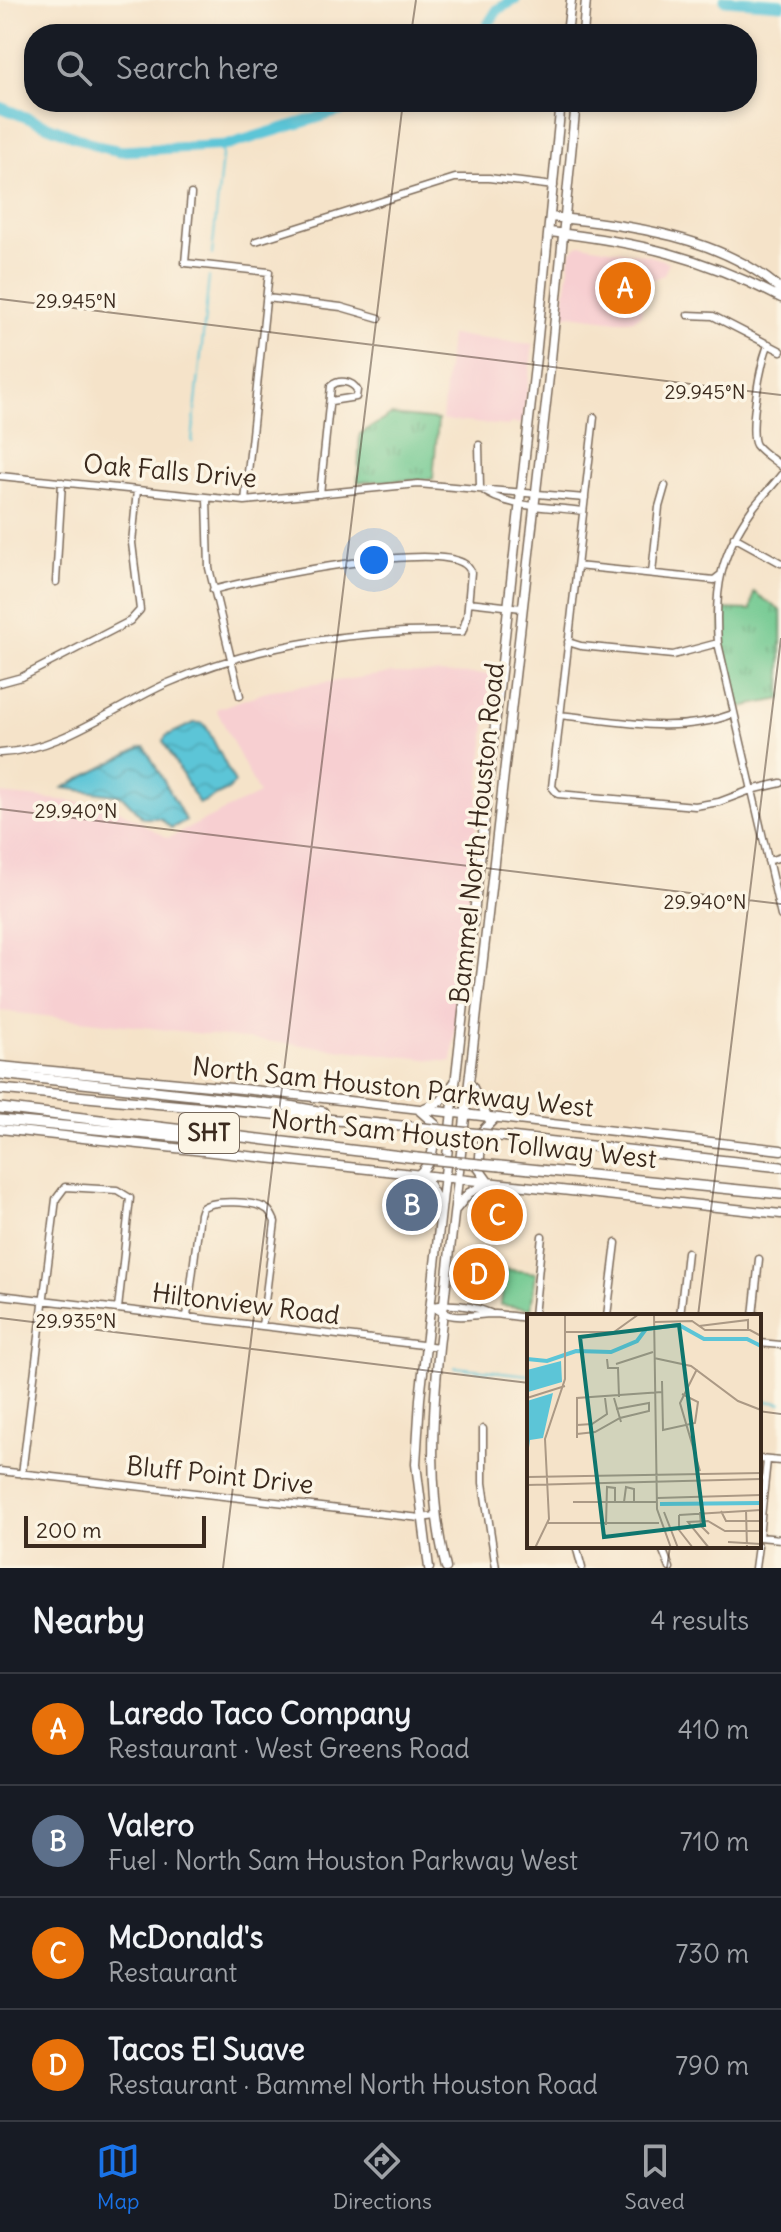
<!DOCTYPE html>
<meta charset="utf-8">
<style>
:root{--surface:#171b24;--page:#20242c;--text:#f1f3f6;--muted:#9ea1a6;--line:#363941;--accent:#1a73e8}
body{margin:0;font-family:Delius,sans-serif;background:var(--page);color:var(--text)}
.scale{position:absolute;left:24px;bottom:20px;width:182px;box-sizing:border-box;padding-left:8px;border:4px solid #3b2a1e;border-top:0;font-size:22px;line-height:28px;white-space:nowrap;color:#3b2a1e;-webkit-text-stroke:6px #fcf5e5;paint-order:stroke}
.you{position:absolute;left:374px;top:560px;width:28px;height:28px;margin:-20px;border:6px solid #fff;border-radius:50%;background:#1a73e8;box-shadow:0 0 0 12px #1a73e833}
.badge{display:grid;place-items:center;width:52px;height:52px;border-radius:50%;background:var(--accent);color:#fff;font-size:26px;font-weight:700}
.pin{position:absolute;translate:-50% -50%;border:4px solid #fff;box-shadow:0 2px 8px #0006}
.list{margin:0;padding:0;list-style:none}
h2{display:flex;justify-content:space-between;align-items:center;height:104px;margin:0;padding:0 32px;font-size:34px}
h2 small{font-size:26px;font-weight:400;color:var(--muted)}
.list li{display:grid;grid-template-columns:52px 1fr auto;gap:24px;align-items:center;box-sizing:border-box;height:112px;padding:0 32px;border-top:2px solid var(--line)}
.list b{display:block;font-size:30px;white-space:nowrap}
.list p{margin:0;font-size:26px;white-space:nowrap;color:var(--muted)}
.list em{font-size:26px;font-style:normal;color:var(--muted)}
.icon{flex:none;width:44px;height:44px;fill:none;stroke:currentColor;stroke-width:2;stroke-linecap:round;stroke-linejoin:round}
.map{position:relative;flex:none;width:781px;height:1568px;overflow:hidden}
.search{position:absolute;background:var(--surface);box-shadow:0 4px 12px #0003;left:24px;right:24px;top:24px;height:88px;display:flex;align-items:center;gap:20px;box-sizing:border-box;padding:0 28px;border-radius:32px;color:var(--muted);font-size:30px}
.sheet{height:552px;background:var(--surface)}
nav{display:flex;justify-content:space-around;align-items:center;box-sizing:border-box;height:112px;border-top:2px solid var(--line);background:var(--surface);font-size:22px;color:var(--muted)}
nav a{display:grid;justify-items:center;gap:4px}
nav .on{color:var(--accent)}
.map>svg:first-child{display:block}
.built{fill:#f7cfd1}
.grass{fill:url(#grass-tufts);stroke:#547956;stroke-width:2}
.water{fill:url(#water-waves);stroke:#4c787a;stroke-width:2}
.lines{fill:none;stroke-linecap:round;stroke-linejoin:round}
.stream{stroke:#5cc5d7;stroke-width:2}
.river{stroke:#5cc5d7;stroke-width:11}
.minor-casing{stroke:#7c6b5a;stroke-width:9}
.major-casing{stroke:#7c6b5a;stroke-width:11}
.highway-casing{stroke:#7c6b5a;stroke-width:12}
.minor{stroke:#fff;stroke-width:6}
.major{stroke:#fff;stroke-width:8}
.highway{stroke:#fff;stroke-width:9}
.highway-bridge-casing{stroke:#7c6b5a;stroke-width:12;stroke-linecap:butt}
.highway-bridge{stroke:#fff;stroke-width:9}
.ticks{fill:none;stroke:#3b2a1e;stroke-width:2;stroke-opacity:0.45}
.labels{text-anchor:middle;stroke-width:7;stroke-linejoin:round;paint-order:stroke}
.shield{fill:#fcf5e5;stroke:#75675a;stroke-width:2}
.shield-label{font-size:24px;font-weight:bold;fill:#3b2a1e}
.street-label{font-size:26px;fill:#3b2a1e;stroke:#fcf5e5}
.inset-river{fill:none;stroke:#5cc5d7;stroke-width:4}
.inset-road{fill:none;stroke:#ab9985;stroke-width:2}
.view{fill:#0f766e;fill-opacity:0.15;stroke:#0f766e;stroke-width:4}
.inset-edge{fill:none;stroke:#3b2a1e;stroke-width:4}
.ticks-label{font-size:20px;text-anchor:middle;fill:#3b2a1e;stroke:#fcf5e5;stroke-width:7;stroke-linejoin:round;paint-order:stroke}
</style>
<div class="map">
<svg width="781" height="1568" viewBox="0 0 781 1568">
<defs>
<pattern id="grass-tufts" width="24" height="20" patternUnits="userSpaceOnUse" patternTransform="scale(2)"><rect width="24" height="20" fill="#6ec88f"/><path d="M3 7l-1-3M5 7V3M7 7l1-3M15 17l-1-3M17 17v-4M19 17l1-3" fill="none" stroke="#5ca374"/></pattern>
<pattern id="water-waves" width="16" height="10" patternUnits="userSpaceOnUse" patternTransform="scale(2)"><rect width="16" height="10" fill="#5cc5d7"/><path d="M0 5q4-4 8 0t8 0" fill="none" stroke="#51a9b8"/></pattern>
</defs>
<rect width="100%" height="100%" fill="#fcf5e5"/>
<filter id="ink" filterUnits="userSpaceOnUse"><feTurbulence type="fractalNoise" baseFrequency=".0125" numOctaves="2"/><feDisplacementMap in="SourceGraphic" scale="16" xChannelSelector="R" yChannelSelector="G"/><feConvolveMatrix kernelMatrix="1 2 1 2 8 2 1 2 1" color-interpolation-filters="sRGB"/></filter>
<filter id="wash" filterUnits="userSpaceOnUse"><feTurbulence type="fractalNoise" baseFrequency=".006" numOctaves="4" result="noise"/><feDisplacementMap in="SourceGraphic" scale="32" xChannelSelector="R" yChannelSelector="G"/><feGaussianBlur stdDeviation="1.8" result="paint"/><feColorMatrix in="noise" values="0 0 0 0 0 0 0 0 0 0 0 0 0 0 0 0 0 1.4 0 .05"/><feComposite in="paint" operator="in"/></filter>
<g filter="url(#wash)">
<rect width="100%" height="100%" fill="#f5e3c9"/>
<path class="built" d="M581,244L650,256L669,262L664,275L650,280L645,289L641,314L635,319L618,321L570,315L562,318L571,251Z
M450,335L533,344L523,424L512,423L507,426L442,420Z
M393,673L491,674L452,1062L0,1011V794L110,805L168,838L259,794L216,709L272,690Z"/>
<path class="grass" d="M391,415L438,420L433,479L358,482L360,434Z
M754,592L781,611V699L736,708L721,637V609L751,610Z
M505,1269L536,1273L531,1309L501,1305Z"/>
<path class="water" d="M194,723H203L207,728L235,783L228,790L199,804L163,741L166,736Z
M142,747H145L186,821L171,828L160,818H143L122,796L63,788Z"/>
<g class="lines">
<path class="stream" d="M212,255L223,146
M192,442L209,277
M455,1367L529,1375
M759,1400L781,1403"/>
<path class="river" d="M725,0L781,4
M482,34L498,9L515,0
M0,107L101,147L121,151L228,145L369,102"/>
</g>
</g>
<g filter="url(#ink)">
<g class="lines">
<g class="minor-casing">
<path id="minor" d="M191,194L185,263L269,272L245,501
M256,241L455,178H489L554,186
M267,298L341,307L379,318
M688,315L713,316L781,351
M769,344C761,357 748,433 756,445C762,453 774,460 781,466
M594,417L552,787L558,794L695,806L719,802L751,790L781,783
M479,445L480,488
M781,475C772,487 761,497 753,508C720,554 714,589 718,643L781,916
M0,476L245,501L418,484L585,498
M480,488C505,509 551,506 583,511
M320,494L331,386C339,379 352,381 357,390L356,397L331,401
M207,498L209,568L240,696
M734,537L781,563
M577,566L714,580L719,576
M652,573L659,507L665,486
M56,582L62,482
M469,602L522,608
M568,642L581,646L673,655L718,643
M0,683L22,677L130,621L140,610L132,543L137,490
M560,715C617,721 678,735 733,714
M0,753C61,750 114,707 168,683C259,643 363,629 462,632L467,617L471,572C469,568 467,565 463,563C427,543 257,578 213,590
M768,861L781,857
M0,1295L439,1347
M431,1306C455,1323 469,1314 495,1314C506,1315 518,1317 529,1318
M431,1306C451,1303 471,1305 490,1313
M534,1316L542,1236
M607,1316L616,1243
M680,1316L687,1252
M753,1316L759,1259
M187,1317L200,1214L202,1208C213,1199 257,1201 268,1210C272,1214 273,1217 275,1222L262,1326
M759,1343L781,1345
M483,1429V1483L496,1568
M759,1459L781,1461
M0,1471L392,1515L421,1518L436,1516
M22,1474L56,1199L65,1187L117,1190L130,1198L118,1309
M759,1537L767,1460
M759,1537L781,1539
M576,1546L582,1568
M661,1546L670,1568
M755,1568L758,1546"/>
</g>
<g class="major-casing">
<path id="major" d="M567,34L571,0
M583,34L586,0
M551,217C628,225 722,236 781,290
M550,232C638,242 703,257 781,298
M0,1066L252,1090L781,1150
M472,1086L488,1118
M422,1109L441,1101L454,1083
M0,1129L781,1214
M418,1175C435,1159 433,1147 436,1125L420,1111
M424,1176L441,1206
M456,1209L469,1193L489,1183L479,1169L482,1131L495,1118
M429,1568L416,1464L420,1399L536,357L561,102
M446,1568C428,1495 432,1421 439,1347L551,359L576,102"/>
</g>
<g class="highway-casing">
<path id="highway" d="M0,1074L283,1105L323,1112
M0,1089L423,1128
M0,1108L417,1158
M0,1120L232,1142
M500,1136L781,1167
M500,1166L781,1194"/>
</g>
<use href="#minor" class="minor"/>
<use href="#major" class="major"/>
<use href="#highway" class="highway"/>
<g class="highway-bridge-casing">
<path id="highway-bridge" d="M423,1128L500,1136
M417,1158L500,1166"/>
</g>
<use href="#highway-bridge" class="highway-bridge"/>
</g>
</g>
<path class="ticks" d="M411,34L416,0M0,299L781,395M0,809L781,904M698,1316L781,638M0,1318L529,1383M759,1411L781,1414M223,1568L403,102M667,1568L670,1546"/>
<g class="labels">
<rect class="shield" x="179" y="1113" width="60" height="40" rx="6"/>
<g class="shield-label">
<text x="209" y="1141">SHT</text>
</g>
<g class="street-label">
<text transform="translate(170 471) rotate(5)" y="9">Oak Falls Drive</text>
<text transform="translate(477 833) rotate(-84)" y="9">Bammel North Houston Road</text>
<text transform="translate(393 1087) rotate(6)" y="9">North Sam Houston Parkway West</text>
<text transform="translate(464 1139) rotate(6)" y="9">North Sam Houston Tollway West</text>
<text transform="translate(246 1304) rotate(7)" y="9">Hiltonview Road</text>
<text transform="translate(220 1475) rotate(6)" y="9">Bluff Point Drive</text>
</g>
</g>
<g transform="translate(527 1314)">
<rect width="234" height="234" fill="#f5e3c9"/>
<path d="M34,47L35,68L1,78L0,56ZM26,79L16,124L3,126L0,149V87Z" fill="#5cc5d7"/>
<path class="inset-river" d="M0,45L20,47L49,37L84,38L110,27L119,15L152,11L177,25H220L234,32M133,190L234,189"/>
<path class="inset-road" d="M127,0L130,195L144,234M128,8L165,7L178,16H223L234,22M172,12L221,6V16M39,18H87L112,0M127,44L164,52L211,87L234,96M80,45L81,54H91L92,83M89,50L126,38M170,55L153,89L173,157M135,67L136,116L168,109L171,88L155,80M0,84L38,72M87,84L94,108M50,111L65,110L80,100L78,84M50,120L68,118L93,104L122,97V89L89,95M50,124V84L135,78M0,163L234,159M0,171L234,165M130,184L234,181M46,188H130M97,188L99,173L107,175V187M219,196L220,234M194,197L199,207H234M137,198L151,234M173,198L174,212L182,220M152,201L234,196M152,201V216L166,234M21,209H132M79,211L80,173L88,174V188M201,228L234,230M8,234L22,205L18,125L38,65V0M182,234L161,208L181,207L198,217H234"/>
<path class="view" d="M152,11L177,211L77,223L53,23Z"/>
<rect width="234" height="234" class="inset-edge"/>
</g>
<g class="ticks-label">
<text x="76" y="308">29.945°N</text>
<text x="705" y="399">29.945°N</text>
<text x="76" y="818">29.940°N</text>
<text x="705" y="909">29.940°N</text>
<text x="76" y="1328">29.935°N</text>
</g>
</svg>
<div class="scale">200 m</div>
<div class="you"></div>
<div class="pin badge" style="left:625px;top:288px;background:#e8710a">A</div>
<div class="pin badge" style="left:412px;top:1205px;background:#5c6f8a">B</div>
<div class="pin badge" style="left:497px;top:1215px;background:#e8710a">C</div>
<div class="pin badge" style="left:479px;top:1274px;background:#e8710a">D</div>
<div class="search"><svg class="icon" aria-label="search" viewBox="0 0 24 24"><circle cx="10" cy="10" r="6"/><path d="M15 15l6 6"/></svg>Search here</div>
</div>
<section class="sheet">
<h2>Nearby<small>4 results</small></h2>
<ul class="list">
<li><span class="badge" style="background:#e8710a">A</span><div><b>Laredo Taco Company</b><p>Restaurant · West Greens Road</p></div><em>410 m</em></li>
<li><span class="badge" style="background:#5c6f8a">B</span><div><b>Valero</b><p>Fuel · North Sam Houston Parkway West</p></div><em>710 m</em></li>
<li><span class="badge" style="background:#e8710a">C</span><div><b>McDonald's</b><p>Restaurant</p></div><em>730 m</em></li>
<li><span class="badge" style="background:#e8710a">D</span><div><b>Tacos El Suave</b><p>Restaurant · Bammel North Houston Road</p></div><em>790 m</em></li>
</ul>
</section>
<nav>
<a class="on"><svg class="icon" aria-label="map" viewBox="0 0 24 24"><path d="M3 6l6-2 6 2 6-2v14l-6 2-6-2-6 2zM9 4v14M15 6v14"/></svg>Map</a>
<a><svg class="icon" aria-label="directions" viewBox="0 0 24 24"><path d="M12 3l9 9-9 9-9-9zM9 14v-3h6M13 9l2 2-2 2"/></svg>Directions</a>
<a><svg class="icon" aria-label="saved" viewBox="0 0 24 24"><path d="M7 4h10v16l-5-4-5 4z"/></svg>Saved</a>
</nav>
